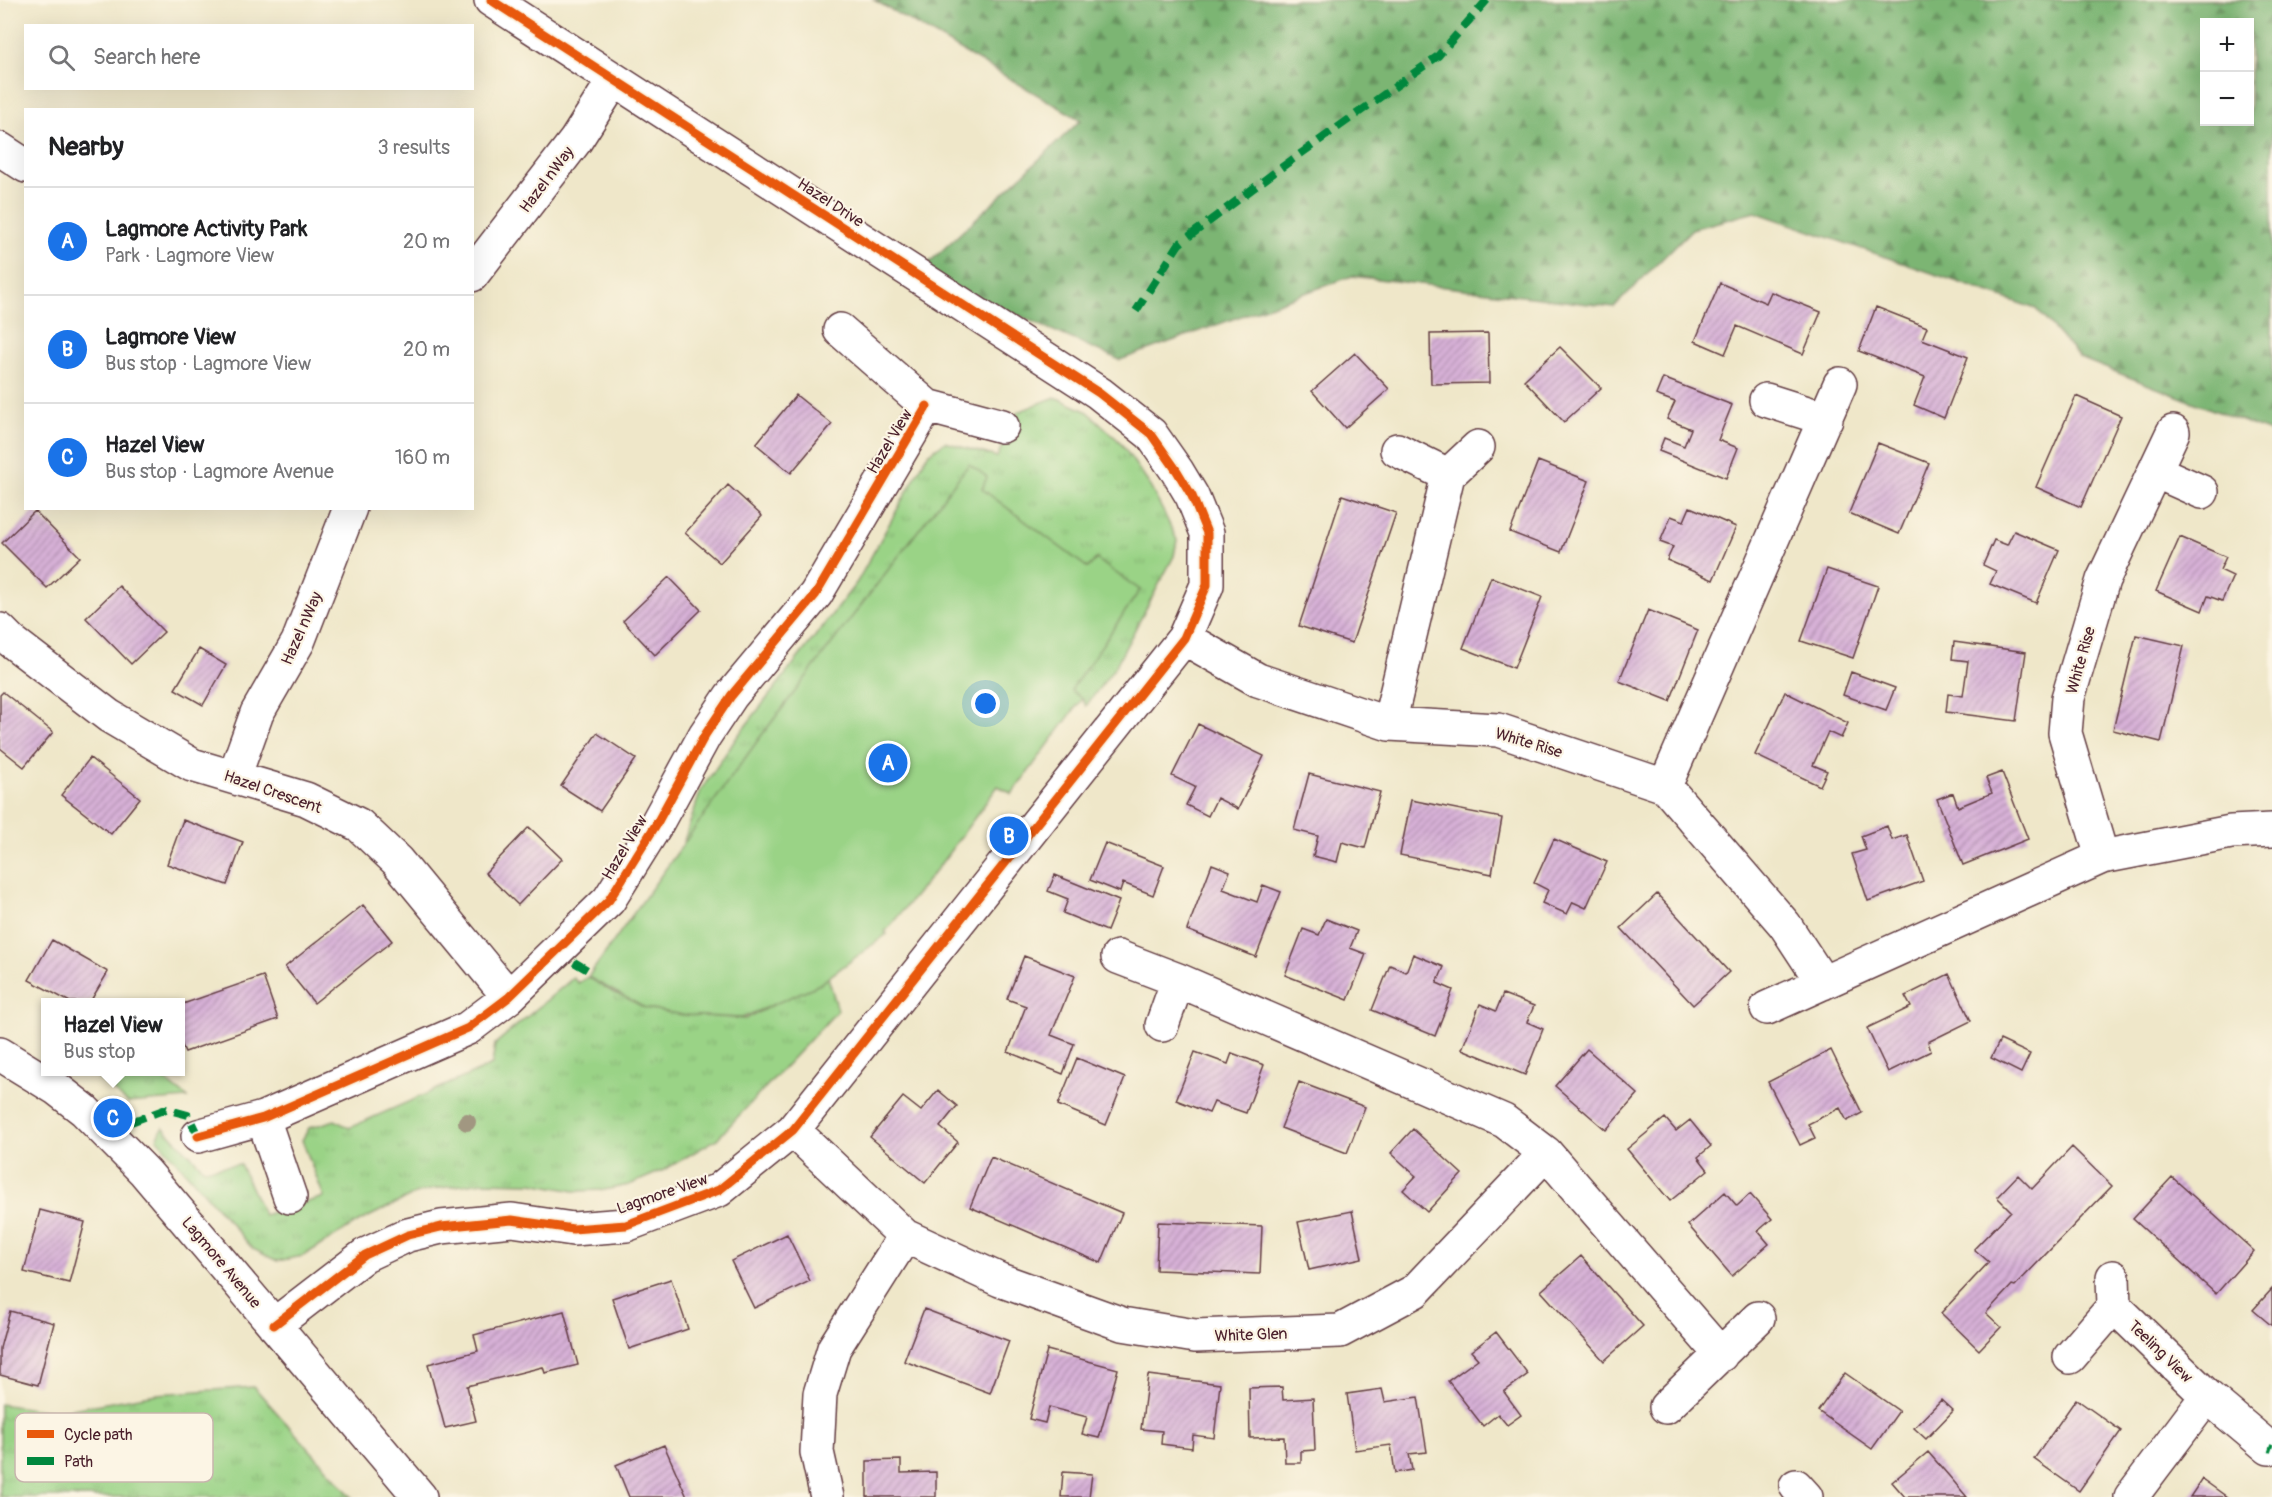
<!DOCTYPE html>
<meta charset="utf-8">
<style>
:root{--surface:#fff;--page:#f6f6f6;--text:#202124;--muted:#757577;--line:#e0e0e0;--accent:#1a73e8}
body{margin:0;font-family:Pangolin,sans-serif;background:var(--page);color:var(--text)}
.controls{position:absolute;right:18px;top:18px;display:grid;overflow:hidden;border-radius:0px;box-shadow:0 6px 24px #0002}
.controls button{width:54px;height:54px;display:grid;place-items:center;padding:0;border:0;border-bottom:2px solid var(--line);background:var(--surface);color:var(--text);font:30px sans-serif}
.you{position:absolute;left:986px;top:704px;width:21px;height:21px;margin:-15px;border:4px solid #fff;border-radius:50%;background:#1a73e8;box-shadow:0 0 0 9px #1a73e833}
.badge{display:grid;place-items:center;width:39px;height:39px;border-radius:50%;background:var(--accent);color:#fff;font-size:20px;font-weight:700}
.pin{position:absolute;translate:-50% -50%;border:3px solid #fff;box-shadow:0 2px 6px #0006}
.popup{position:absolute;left:41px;top:998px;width:144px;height:78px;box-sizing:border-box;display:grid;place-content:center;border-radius:0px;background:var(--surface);filter:drop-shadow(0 2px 4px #0005);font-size:20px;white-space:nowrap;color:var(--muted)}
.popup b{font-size:22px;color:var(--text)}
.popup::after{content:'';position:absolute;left:50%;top:100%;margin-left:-12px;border:12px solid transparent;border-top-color:var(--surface)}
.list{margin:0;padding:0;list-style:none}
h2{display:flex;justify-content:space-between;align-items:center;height:78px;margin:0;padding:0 24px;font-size:26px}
h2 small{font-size:20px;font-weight:400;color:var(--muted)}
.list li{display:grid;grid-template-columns:39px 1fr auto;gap:18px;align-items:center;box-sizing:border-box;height:108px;padding:0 24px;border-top:2px solid var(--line)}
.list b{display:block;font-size:22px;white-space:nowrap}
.list p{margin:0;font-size:20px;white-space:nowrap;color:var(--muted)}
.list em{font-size:20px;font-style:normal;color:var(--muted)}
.icon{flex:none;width:33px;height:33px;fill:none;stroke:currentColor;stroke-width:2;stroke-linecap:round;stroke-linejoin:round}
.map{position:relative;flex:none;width:2272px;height:1497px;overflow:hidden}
.search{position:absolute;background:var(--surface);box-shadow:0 6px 24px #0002;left:24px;top:24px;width:450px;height:66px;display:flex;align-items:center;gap:15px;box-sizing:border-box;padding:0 21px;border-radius:0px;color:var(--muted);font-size:22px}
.panel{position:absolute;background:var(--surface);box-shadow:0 6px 24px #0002;left:24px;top:108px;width:450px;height:402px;border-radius:0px}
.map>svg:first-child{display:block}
.grass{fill:url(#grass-tufts);stroke:#727958;stroke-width:1.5}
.forest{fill:url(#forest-firs);stroke:#626a4f;stroke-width:1.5;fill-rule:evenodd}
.park{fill:#9ad386;stroke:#727958;stroke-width:1.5}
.building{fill:url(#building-hatch)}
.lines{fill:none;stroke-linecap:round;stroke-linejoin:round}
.minor-casing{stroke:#633d43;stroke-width:36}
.minor{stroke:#fff;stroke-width:33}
.quiet{stroke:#00873e;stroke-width:8;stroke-dasharray:15 8;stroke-linecap:butt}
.cycleway-casing{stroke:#fcf5e5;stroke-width:13}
.cycleway{stroke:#e8590c;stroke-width:9}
.tree{fill:#a19781}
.labels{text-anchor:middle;stroke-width:4.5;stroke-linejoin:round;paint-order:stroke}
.street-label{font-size:16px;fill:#4a1f2b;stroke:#fcf5e5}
.key{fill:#fcf5e5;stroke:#c7b5ad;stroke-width:1.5}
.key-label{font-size:16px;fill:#4a1f2b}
</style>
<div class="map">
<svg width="2272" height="1497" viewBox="0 0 2272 1497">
<defs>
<pattern id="grass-tufts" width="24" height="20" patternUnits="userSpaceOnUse" patternTransform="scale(1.5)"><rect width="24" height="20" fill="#9ad386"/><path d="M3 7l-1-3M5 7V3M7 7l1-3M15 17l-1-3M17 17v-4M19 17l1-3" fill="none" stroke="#86b574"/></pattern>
<pattern id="forest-firs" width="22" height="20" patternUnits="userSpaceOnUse" patternTransform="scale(1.5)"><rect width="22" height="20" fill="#7bb573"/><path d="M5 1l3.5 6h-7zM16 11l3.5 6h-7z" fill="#67935f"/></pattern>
<pattern id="building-hatch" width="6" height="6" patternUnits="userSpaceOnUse" patternTransform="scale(1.5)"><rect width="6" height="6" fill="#d7b1d7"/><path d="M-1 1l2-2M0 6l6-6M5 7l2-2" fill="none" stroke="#b08faf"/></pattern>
</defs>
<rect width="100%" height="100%" fill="#fcf5e5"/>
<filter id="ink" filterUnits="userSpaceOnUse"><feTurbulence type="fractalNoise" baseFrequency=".0167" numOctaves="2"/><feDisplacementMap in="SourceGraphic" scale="12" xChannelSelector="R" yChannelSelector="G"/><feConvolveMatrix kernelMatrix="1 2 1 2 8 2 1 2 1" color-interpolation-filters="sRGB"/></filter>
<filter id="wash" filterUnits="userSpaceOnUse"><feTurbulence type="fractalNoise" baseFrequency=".008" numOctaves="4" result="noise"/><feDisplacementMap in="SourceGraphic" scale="24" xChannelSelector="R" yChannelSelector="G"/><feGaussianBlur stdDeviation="1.35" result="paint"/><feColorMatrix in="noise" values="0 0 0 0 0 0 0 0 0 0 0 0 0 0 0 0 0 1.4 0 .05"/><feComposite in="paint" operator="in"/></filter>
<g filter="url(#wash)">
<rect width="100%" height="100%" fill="#efe7c9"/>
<path class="grass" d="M1055,397L1088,412L1120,442L1147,481L1163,511L1177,540L1174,556L1115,667L1086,706L1082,699L1070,690L1097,559L1088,568L981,489L682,847L701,790L737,737L857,582L928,454L945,442L997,457L1018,412Z
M588,977L614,993L680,1014L745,1019L828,977L838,1010L717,1139L664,1170L629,1185L604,1190L574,1191L532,1183L483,1182L434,1189L415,1194L360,1221L303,1256L277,1261L253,1249L157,1139L163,1127L204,1169L240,1164L264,1215L324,1197L302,1140L309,1128L335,1120L349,1128L492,1065L495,1044L573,978L578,983Z
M91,1072H155L188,1098L128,1103Z
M254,1387L352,1497H0V1404L55,1412L157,1394Z"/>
<path class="forest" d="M874,0H2272V433L2080,358L2036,309L1755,212L1692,229L1614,307L1352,276L1120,360L919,272L1081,120ZM2204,22H2250V122H2204Z"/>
<path class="park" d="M969,464L987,477L982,489L1088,568L1096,559L1140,590L1071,690L1082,699L1012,794L998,786L937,869L885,932L887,934L818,985L742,1018L683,1015L645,1008L588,977L758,740Z"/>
<g id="blocks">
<path class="building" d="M1720,283L1766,303L1771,292L1821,312L1803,354L1737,326L1725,354L1695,341Z
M1876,307L1927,327L1922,339L1968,357L1944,418L1914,405L1925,377L1859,351Z
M1488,333L1489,383L1431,384L1430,334Z
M1560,347L1601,388L1564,422L1524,380Z
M1355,353L1389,389L1345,428L1312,391Z
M1663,378L1732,405L1718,440L1738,448L1726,478L1659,451L1664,438L1684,446L1691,429L1667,419L1675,402L1656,395Z
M796,395L832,424L791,473L756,444Z
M2076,396L2121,416L2081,507L2036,487Z
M1878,443L1929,463L1899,534L1849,513Z
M1538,461L1589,481L1561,552L1510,532Z
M728,485L762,516L720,563L685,533Z
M1342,495L1396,513L1352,643L1299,626Z
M1690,507L1736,527L1713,580L1667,560L1673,547L1660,542L1671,516L1684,521Z
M35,511L80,557L47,588L2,543Z
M2014,531L2059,550L2036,603L1990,584L1996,571L1983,565L1994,540L2007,545Z
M2180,537L2226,557L2220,570L2233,576L2222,601L2208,596L2202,611L2156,591Z
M1827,569L1878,586L1853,658L1801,641Z
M669,577L701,610L655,655L623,621Z
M1491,577L1542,597L1514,668L1463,648Z
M119,586L164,632L131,664L86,618Z
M1648,610L1698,630L1670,701L1619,681Z
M2136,635L2184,646L2161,742L2113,730Z
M1954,642L2026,652L2016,721L1946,712L1948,694L1963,696L1968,661L1952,659Z
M199,649L226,665L203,705L175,689Z
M1851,672L1895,688L1886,710L1843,695Z
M3,692L53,732L24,767L0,748V695Z
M1785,692L1848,723L1841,738L1828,732L1813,765L1827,771L1820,786L1755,755Z
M1198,724L1264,756L1238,809L1217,798L1208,816L1186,805L1195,787L1172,776Z
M597,733L636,759L600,811L561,786Z
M90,758L140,798L111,834L61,795Z
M2002,772L2028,839L1963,865L1937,799L1953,793L1958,807L1992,793L1986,778Z
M1309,774L1380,792L1365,848L1342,842L1337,862L1313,856L1318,836L1294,830Z
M1411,800L1502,818L1492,874L1400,855Z
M183,820L243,842L227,885L167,864Z
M1887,826L1892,840L1907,835L1923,881L1868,901L1852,854L1866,850L1861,836Z
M529,827L562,859L518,905L485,873Z
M1554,839L1607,862L1586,908L1573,902L1567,914L1542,903L1548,890L1534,883Z
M1105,843L1164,866L1153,895L1123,883L1120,892L1090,880Z
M1212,864L1230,871L1223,889L1257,902L1263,885L1281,892L1256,957L1187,930Z
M1055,875L1119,901L1107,931L1063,913L1068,899L1048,891Z
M1657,894L1729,972L1693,1005L1621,928Z
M363,905L392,941L314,1003L285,967Z
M1326,919L1357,931L1350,948L1366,954L1348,1000L1285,975L1303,929L1319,935Z
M52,940L108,972L90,1002H70L29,980Z
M1413,954L1444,967L1437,983L1453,990L1435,1036L1372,1010L1390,965L1406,972Z
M1024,956L1075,976L1051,1035L1074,1044L1063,1074L1008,1052L1026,1006L1007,999Z
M1949,974L1971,1021L1928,1042L1931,1051L1888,1072L1867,1028L1911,1007L1905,996Z
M263,976L278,1019L185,1052L180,1041V1005Z
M1503,994L1534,1006L1527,1022L1543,1029L1525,1075L1462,1049L1480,1004L1496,1011Z
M2000,1040L2030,1054L2021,1073L1991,1058Z
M1587,1049L1638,1094L1606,1130L1555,1086Z
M1831,1050L1862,1113L1847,1121L1840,1108L1808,1124L1815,1138L1800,1145L1768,1082Z
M1195,1052L1228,1064L1232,1053L1264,1065L1246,1113L1214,1102L1209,1113L1176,1100Z
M1077,1058L1125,1078L1106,1125L1058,1105Z
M1299,1082L1365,1107L1347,1153L1281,1128Z
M938,1090L957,1106L940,1127L958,1142L925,1183L870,1137L903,1097L921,1111Z
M1665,1118L1676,1131L1690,1120L1711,1146L1698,1157L1708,1170L1670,1201L1627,1149Z
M1413,1129L1462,1174L1427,1212L1403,1190L1416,1176L1391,1153Z
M2072,1147L2112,1186L2015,1286L2012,1285L1986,1313L2001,1327L1979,1350L1941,1313L1989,1262L1974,1249L2011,1211L1997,1197L2018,1175L2032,1189Z
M991,1157L1122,1213L1101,1263L970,1207Z
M2172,1177L2254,1251L2216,1294L2133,1219Z
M1725,1192L1737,1206L1750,1194L1772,1219L1758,1231L1769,1244L1732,1276L1688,1225Z
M40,1210L85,1222L69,1283L24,1272Z
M1352,1211L1362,1258L1309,1270L1298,1222Z
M1158,1222L1262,1226L1260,1274L1156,1270Z
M787,1234L810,1281L754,1308L731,1261Z
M1581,1256L1643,1326L1604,1361L1541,1291Z
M671,1279L688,1329L629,1349L612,1298Z
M2272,1289V1326L2253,1310Z
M924,1309L1009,1341L990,1393L904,1361Z
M10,1311L54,1323L38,1385L0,1375V1348Z
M564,1311L578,1365L545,1373L543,1367L467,1386L476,1421L445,1428L428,1364L478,1351L474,1335Z
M1496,1332L1528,1374L1504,1392L1521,1415L1507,1425L1498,1414L1483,1426L1448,1381L1478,1359L1471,1351Z
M1047,1350L1118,1369L1099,1438L1082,1434L1087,1417L1049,1407L1045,1423L1029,1419Z
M1845,1373L1899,1411L1872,1449L1818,1411Z
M1148,1375L1220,1384L1214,1438L1193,1435L1192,1448L1161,1444L1162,1431L1141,1429Z
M1282,1387L1283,1400L1313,1398L1315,1450L1301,1451V1463H1285L1284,1437L1250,1438L1249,1388Z
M1382,1389L1385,1402L1418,1397L1427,1452L1409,1454L1412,1470L1395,1473L1391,1445L1355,1450L1347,1394Z
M2076,1399L2121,1431L2079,1491L2034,1459Z
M1941,1400L1953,1411L1926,1439L1914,1428Z
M664,1445L687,1497H629L616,1465Z
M1928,1452L1949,1476L1967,1497H1905L1892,1482Z
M901,1460V1473L936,1472V1497H867V1461Z
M1063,1472L1092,1474L1089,1497H1061Z
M2202,1479L2227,1497H2190Z"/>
</g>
</g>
<g filter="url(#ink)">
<use href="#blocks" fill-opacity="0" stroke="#633d43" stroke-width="1.5"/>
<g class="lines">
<g class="minor-casing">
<path id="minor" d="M0,149L26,166
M472,275L576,140L614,80
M840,330L927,406L1002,426
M1766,400L1826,419
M1397,450L1448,475L1478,447
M2155,471L2202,492
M0,630L10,640L109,716L192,765L306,799L359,825L397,861L509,997
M1184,638L1258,680L1389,724L1498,730L1665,786L1785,925L1823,983
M1389,724L1448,475
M234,777L257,713L298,642L350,508
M1665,786L1840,384
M2102,857L2065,733L2068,698L2103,580L2173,432
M1118,957L1178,980L1504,1121L1546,1153L1721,1355
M1767,1008L2102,857L2231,832L2272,830
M1162,1025L1178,980
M0,1054L57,1089L84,1110L145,1172L420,1497
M263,1118L290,1197
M793,1130L905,1236L1000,1280L1122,1324L1195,1336L1340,1331L1415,1291L1546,1153
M198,1136L263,1118L468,1028L509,997L609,900L657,823L705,735L731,696L816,594L927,406
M2114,1306L2207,1396L2269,1448
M274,1325L365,1255L408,1235L441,1227L512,1220L573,1229L626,1225L719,1190L793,1130L1184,638L1207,585V533L1192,496L1177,471L1151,434L1099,393L491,0
M2070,1357L2114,1306L2113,1277
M1666,1407L1758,1318
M1796,1486L1806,1497
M827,1497L817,1452L820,1394L834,1348L905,1236
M2131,1497L2207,1396"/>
</g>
<use href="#minor" class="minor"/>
<path class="quiet" d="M1136,311L1179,244L1275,172L1438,56L1487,0
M574,962L591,972
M131,1122L166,1109L188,1115L198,1136
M2269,1448L2272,1449"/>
<g class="cycleway-casing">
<path id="cycleway" d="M198,1136L263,1118L468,1028L509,997L609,900L657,823L705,735L731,696L816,594L927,406
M274,1325L365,1255L408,1235L441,1227L512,1220L573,1229L626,1225L719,1190L793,1130L1184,638L1207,585V533L1192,496L1177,471L1151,434L1099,393L491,0"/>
</g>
<use href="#cycleway" class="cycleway"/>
</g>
<circle class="tree" cx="467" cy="1122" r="9"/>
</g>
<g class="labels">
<g class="street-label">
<text transform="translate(546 179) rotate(-53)" y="6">Hazel nWay</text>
<text transform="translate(831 202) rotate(33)" y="6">Hazel Drive</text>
<text transform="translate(889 441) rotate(-59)" y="6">Hazel View</text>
<text transform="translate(301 628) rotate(-66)" y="6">Hazel nWay</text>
<text transform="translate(2080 660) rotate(-74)" y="6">White Rise</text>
<text transform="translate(1529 742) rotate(17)" y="6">White Rise</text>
<text transform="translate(273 791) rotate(19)" y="6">Hazel Crescent</text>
<text transform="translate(624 847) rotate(-59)" y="6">Hazel View</text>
<text transform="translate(662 1193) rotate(-19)" y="6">Lagmore View</text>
<text transform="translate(222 1262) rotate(50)" y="6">Lagmore Avenue</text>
<text transform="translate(1251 1334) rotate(-2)" y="6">White Glen</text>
<text transform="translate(2161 1351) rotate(44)" y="6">Teeling View</text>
</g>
</g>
<rect x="15" y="1413" width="198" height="69" rx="9" class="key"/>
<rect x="27" y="1430" width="27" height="8" fill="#e8590c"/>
<rect x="27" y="1457" width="27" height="8" fill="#00873e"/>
<g class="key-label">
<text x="64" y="1440">Cycle path</text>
<text x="64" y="1467">Path</text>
</g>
</svg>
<div class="controls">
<button>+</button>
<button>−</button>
</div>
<div class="you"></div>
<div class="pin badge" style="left:888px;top:763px">A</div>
<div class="pin badge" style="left:1009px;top:836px">B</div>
<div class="pin badge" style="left:113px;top:1118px">C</div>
<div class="popup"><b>Hazel View</b>Bus stop</div>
<div class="search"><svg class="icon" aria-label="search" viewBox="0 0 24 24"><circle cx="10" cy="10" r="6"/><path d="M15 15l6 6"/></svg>Search here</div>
<section class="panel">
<h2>Nearby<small>3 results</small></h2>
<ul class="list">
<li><span class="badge">A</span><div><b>Lagmore Activity Park</b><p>Park · Lagmore View</p></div><em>20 m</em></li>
<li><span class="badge">B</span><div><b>Lagmore View</b><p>Bus stop · Lagmore View</p></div><em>20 m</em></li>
<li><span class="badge">C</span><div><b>Hazel View</b><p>Bus stop · Lagmore Avenue</p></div><em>160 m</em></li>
</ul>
</section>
</div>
